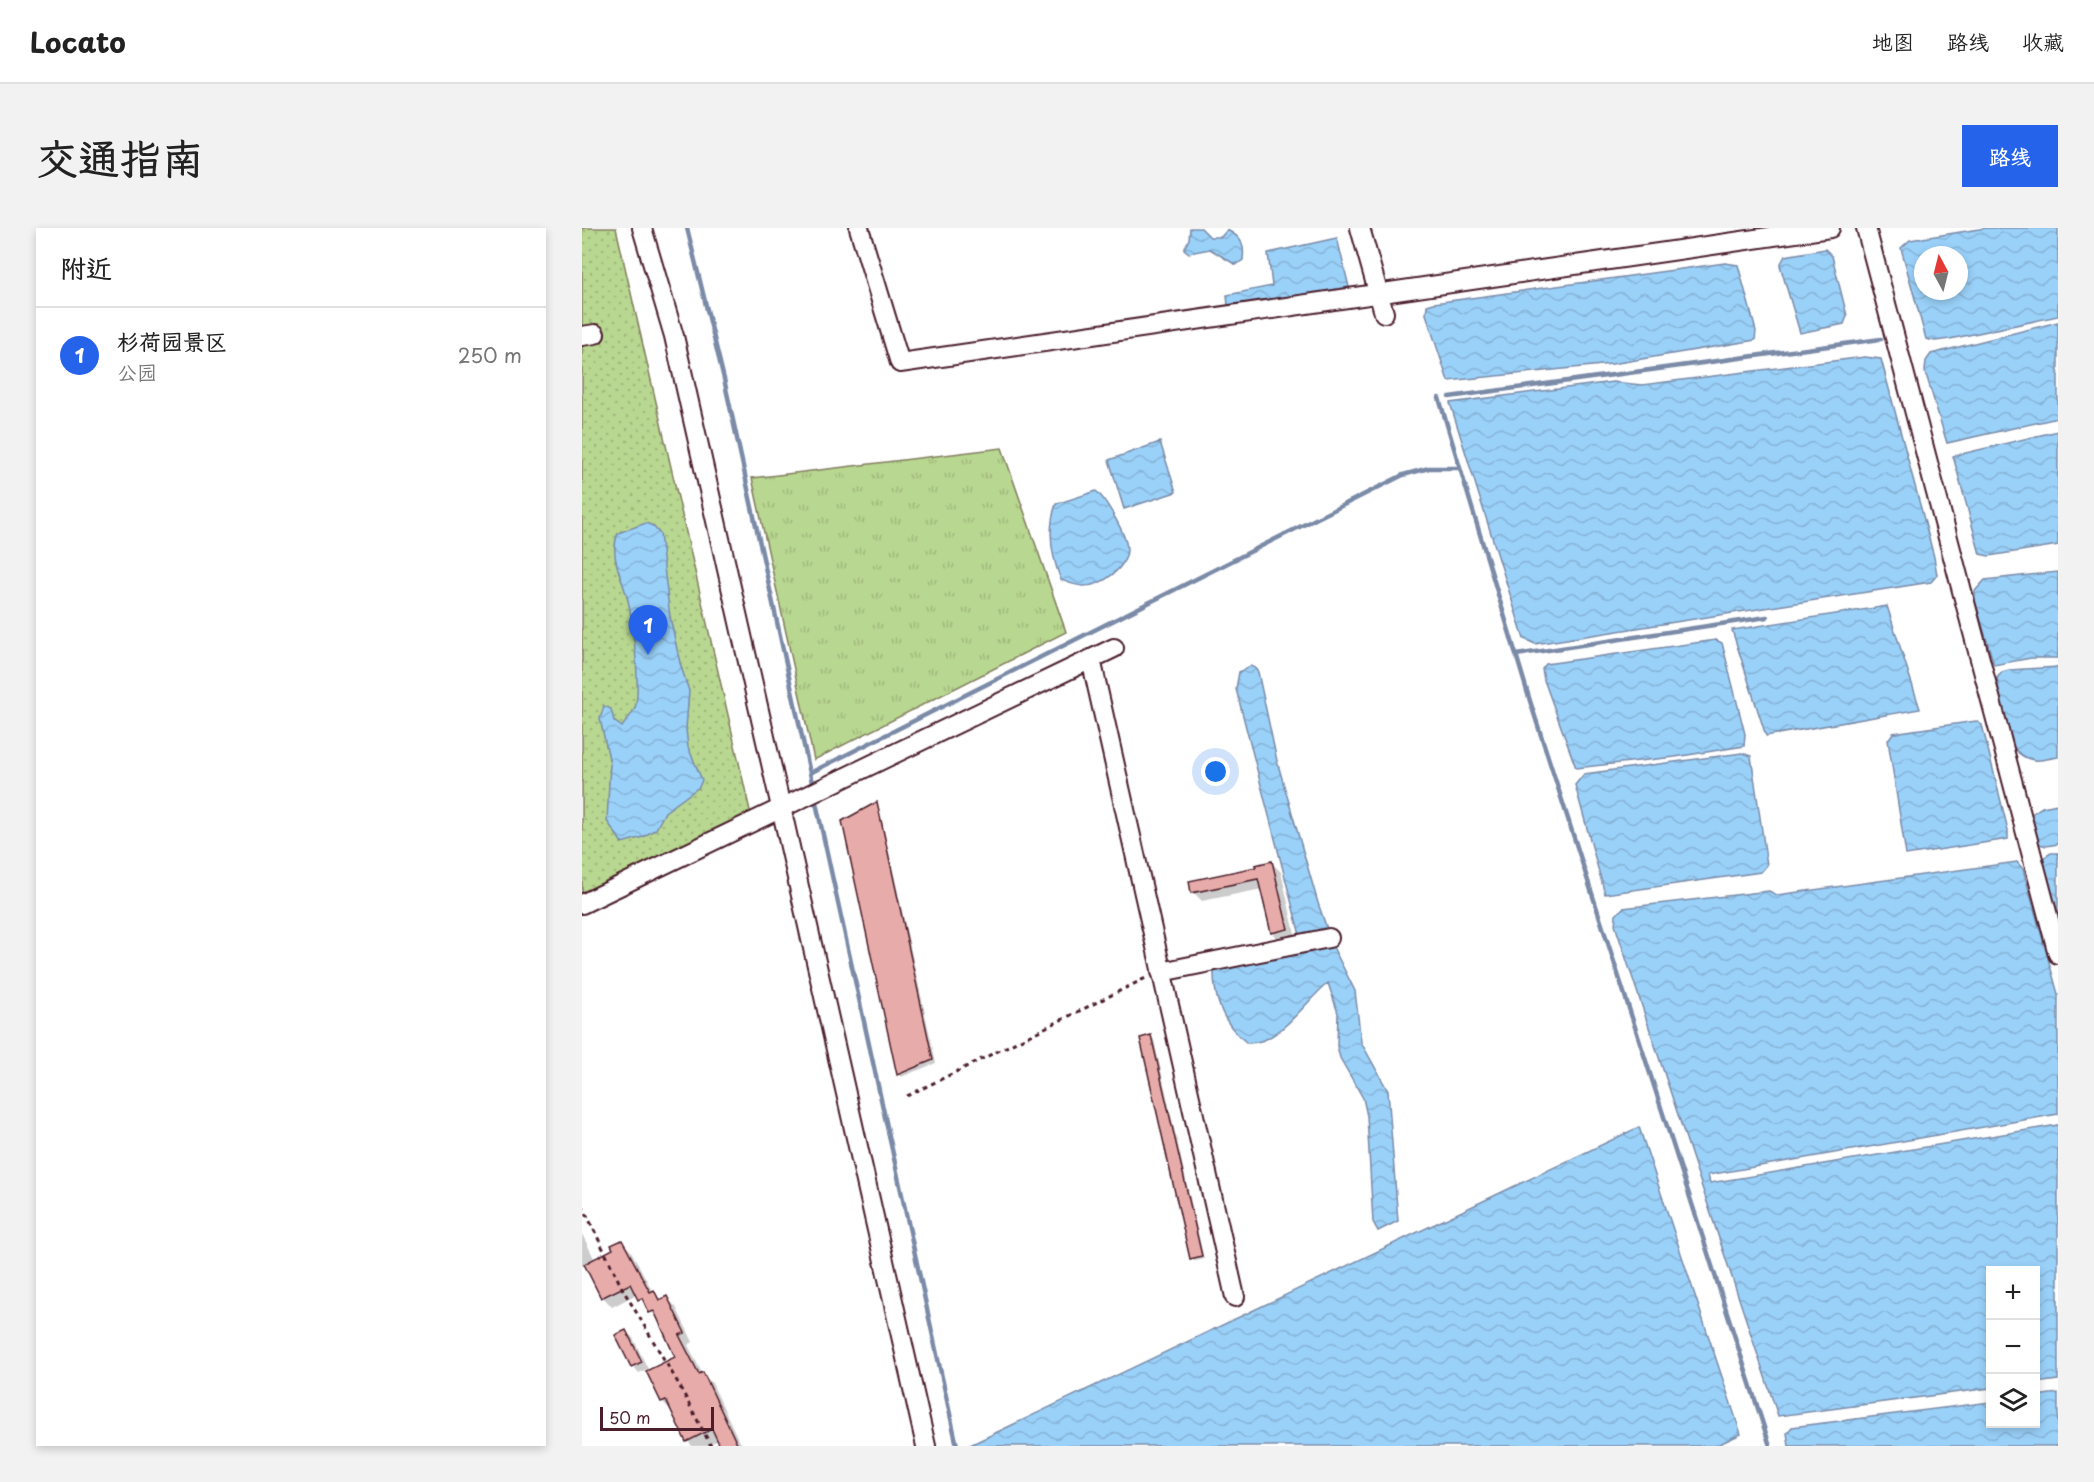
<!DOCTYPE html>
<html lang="zh">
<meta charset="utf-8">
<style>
:root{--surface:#fff;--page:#f2f2f2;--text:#222;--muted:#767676;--line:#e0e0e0;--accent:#2563eb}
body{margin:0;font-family:"Playpen Sans","LXGW WenKai TC",sans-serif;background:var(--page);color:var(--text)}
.controls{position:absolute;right:18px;bottom:18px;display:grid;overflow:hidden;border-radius:0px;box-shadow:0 3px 9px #0003}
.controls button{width:54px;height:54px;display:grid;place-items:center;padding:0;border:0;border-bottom:2px solid var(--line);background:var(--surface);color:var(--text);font:30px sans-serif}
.compass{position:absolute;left:1332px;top:18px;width:54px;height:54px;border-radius:50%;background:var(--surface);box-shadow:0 3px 9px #0003;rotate:353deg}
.scale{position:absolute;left:18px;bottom:15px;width:114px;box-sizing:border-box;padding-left:6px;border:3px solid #4a1f2b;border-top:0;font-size:16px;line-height:21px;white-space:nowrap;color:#4a1f2b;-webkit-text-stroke:4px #fff;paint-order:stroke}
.you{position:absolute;left:634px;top:544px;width:21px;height:21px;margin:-15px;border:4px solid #fff;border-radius:50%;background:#1a73e8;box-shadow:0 0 0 9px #1a73e833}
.badge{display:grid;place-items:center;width:39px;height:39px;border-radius:50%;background:var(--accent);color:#fff;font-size:20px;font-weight:700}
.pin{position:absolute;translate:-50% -50px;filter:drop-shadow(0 2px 3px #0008)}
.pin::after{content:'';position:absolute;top:32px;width:21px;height:18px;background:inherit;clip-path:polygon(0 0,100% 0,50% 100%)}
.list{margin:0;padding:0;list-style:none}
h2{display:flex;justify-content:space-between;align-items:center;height:78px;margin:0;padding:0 24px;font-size:26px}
h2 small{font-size:20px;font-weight:400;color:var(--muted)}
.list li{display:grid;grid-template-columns:39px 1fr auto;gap:18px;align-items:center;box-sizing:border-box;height:96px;padding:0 24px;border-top:2px solid var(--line)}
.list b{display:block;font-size:22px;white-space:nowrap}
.list p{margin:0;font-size:20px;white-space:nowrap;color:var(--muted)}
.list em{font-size:20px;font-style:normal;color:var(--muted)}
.icon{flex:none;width:33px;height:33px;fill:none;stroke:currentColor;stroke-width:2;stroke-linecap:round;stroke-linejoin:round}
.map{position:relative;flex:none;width:1476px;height:1218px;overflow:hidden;border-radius:0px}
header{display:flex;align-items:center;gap:36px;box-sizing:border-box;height:84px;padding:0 30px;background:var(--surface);border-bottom:2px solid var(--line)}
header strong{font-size:28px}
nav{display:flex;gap:33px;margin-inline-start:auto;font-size:21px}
.intro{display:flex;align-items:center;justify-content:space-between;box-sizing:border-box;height:144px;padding:0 36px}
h1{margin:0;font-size:42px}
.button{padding:15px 27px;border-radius:0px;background:var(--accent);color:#fff;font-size:21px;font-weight:700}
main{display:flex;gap:36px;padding:0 36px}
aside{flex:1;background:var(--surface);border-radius:0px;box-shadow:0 3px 9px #0003}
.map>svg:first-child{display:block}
.grass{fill:url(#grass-tufts);stroke:#817b5e;stroke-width:1.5}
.park{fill:url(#park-dots);stroke:#817b5e;stroke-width:1.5}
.water{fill:url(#water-waves);stroke:#7a8aa7;stroke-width:1.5;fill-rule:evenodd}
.shadow{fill:#0003}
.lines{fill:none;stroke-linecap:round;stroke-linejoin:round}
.stream{stroke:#7a8aa7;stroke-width:4.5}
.building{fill:#e7acaa;stroke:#4a1f2b;stroke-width:1.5}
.minor-casing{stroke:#4a1f2b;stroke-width:22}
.path{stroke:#4a1f2b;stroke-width:3;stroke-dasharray:4.5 4.5;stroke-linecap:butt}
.minor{stroke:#fff;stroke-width:18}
</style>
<header>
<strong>Locato</strong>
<nav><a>地图</a><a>路线</a><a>收藏</a></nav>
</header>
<div class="intro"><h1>交通指南</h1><a class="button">路线</a></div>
<main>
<aside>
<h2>附近<small></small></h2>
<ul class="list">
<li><span class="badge">1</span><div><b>杉荷园景区</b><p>公园</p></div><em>250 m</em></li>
</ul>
</aside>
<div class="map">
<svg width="1476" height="1218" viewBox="0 0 1476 1218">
<defs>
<pattern id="grass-tufts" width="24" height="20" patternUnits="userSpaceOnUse" patternTransform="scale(1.5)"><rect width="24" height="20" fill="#b8d790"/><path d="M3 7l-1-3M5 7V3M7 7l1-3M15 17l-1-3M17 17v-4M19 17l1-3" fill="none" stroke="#a0b87c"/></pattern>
<pattern id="park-dots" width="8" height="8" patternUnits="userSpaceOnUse" patternTransform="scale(1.5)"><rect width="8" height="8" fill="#b8d790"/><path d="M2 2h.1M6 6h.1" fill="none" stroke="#a0b87c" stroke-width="1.8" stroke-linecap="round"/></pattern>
<pattern id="water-waves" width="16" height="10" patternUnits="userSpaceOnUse" patternTransform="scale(1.5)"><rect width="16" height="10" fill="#9ad1f9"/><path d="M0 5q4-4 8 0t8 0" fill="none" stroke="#86b3d6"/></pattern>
</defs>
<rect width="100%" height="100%" fill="#fff"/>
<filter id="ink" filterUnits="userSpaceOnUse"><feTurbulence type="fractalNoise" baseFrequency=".0167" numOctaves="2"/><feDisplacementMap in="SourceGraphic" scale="12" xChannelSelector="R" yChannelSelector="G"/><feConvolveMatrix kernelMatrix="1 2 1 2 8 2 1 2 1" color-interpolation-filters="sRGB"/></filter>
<g filter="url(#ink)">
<path class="grass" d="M420,220L484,404L232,532L170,250Z"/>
<path class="park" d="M0,0H34L169,587L0,668Z"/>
<path class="water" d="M608,0H619L628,9H639L645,2C659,9 663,16 661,32L654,37L628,21L607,25L602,21L607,11Z
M1404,0H1476V88L1368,111L1353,113L1344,111L1319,20L1328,12ZM1341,27H1377V63H1341Z
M755,10L767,59L646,78L645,67L690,58L686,25Z
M1243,21L1250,28L1265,88L1262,96L1218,105L1198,37L1203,28Z
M1143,35L1156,37L1174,103L1173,112L1030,136L866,153L844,86L845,77L852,75Z
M1476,94V190L1365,215L1343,143L1344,133L1349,126Z
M1283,129L1299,131L1352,329L1355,347L1349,354L953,416L942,411L868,175L1031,154L1060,157Z
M1476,203V317L1407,328L1398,326L1371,228Z
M578,214L594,264L542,281L527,232Z
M514,263C524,271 545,308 545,321C545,340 520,358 502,358C494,358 487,355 479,352C469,327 465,302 474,276Z
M64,295L71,298L78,306L88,389L98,435L107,463L104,501L106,519L120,552L117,559L83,584L74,601L61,609L40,615L25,593L28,535L18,491L22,478L29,481L32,493L40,499C44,493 51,485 53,480C59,460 51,398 47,377C42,352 26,330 36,305Z
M1476,344V430H1449L1412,437L1393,373V363L1403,352Z
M1305,378L1338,481L1184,508L1150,402Z
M1134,412L1140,415L1163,506L1162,518L1093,529L994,540L962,452L960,441L964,436Z
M668,438L673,440L676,444L695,533L736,675L752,721L773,763L779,814L806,863L816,993L796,1003L791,994L785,888L781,870L758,830L755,818L756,785L746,755C723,773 697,817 665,815C642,797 632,773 632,744L636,741L719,711L654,461L657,444Z
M1476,439V529C1469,530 1459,533 1452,532C1419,528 1420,476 1415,450L1420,444L1427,442Z
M1394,493L1400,497L1426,602V611L1324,627L1306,512L1311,505Z
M1160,525L1169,528L1185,637L1179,644L1023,666L993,557L1002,546Z
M1476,576V616L1464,618L1451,614L1448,587L1460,579Z
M1469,625H1476V703L1459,640L1461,630Z
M1435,634L1441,641L1476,766V886L1126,947L1128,955L1476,897V1152L1454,1155V1042H1408V1160L1196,1188L1033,697L1034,687L1041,680L1187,663L1195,667Z
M1057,899L1159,1206L1133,1218H386Z
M1476,1165V1218H1207L1205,1205L1210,1199L1408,1174V1196H1454V1168Z"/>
<path class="shadow" d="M295,576L297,579L354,835L319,849L317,846Z
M690,635L699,644L714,710L699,714L690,704L680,661L620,673L611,664Z
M569,809L572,812L622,1031L613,1033L610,1030Z
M0,1006L13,1032L33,1022L40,1013L49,1023L71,1064L80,1072L85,1070L94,1079L111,1114L106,1117L120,1145L130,1155L157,1213L163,1218H140L137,1212L124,1218H110L106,1213L90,1183L80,1173L65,1141L57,1145L51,1138L44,1104L51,1110L67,1143L95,1130L79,1094L55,1066L30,1079L21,1069L5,1039L0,1038Z"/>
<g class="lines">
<path class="stream" d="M105,0L142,151L231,559
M867,169L1299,111
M857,170L948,473L1188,1218
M934,427L1185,389
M228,545L821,247L847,240H877
M233,570L375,1218"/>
</g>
<path class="building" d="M295,574L351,832L315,847L260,593Z
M690,633L706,701L689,705L676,651L609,665L607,653L674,639L673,637Z
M569,807L620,1028L608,1031L558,810Z
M40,1012L68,1064L72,1062L77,1072L85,1068L103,1105L97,1107L117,1146L121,1144L156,1218H138L130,1201L104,1214L84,1172L79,1174L64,1143L93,1129L72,1083L67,1085L60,1070L56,1072L48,1056L19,1070L2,1036L31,1021L29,1017Z
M44,1102L60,1134L49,1139L33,1107Z"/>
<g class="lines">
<g class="minor-casing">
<path id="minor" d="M60,0L92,108L344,1218
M277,0L318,135L1248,0
M778,0L802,85
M1284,0L1476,726
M0,108L13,106
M509,431L653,1069
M0,676L532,420
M579,744L747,710"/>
</g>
<path class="path" d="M325,868L564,750
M0,977L40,1060L96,1155L129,1218"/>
<use href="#minor" class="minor"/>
</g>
</g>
</svg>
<div class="controls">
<button>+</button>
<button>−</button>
<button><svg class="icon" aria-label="layers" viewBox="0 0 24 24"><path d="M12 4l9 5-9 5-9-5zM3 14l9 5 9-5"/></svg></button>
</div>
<svg class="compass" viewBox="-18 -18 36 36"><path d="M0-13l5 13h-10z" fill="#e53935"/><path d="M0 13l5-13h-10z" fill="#767676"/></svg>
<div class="scale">50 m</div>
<div class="you"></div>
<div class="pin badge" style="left:66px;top:427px">1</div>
</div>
</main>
